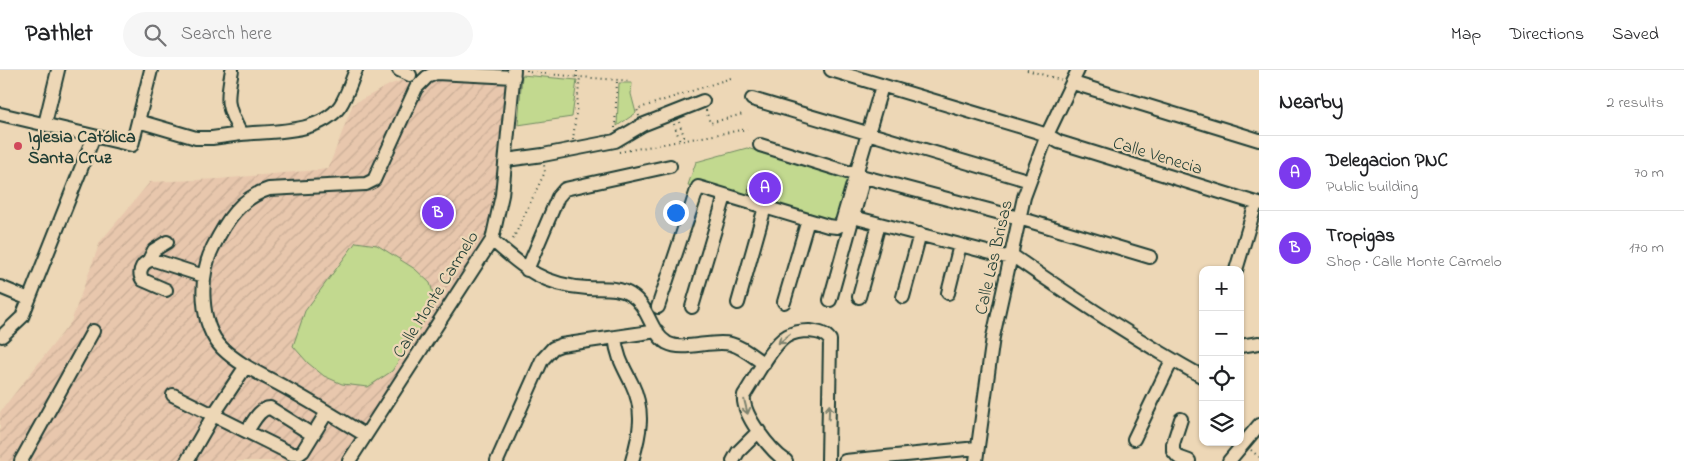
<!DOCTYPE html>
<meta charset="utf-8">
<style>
:root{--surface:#fff;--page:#f6f6f6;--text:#202124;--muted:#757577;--line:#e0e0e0;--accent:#7c3aed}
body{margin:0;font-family:"Indie Flower",sans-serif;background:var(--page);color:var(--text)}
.controls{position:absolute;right:15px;bottom:15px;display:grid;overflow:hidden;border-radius:10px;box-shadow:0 1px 4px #0004}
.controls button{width:45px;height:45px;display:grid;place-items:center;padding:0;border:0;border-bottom:1px solid var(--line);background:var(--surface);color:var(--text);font:25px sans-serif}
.you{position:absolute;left:675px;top:142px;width:18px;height:18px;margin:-12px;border:4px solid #fff;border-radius:50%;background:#1a73e8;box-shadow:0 0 0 8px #1a73e833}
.badge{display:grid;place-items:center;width:32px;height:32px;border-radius:50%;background:var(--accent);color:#fff;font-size:16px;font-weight:700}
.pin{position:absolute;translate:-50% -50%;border:2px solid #fff;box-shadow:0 1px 5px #0006}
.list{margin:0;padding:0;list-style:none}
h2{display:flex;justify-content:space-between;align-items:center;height:65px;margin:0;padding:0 20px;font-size:21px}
h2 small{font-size:16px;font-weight:400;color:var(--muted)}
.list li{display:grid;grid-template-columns:32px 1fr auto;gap:15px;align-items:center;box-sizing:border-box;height:75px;padding:0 20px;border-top:1px solid var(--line)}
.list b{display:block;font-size:19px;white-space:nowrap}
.list p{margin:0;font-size:16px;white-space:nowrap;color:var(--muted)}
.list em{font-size:16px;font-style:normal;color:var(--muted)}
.icon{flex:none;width:28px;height:28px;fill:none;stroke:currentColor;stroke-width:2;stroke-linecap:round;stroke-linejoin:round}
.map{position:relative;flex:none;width:1259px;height:391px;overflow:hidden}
header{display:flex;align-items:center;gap:30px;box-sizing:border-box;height:70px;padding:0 25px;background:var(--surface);border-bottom:1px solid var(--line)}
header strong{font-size:24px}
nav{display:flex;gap:28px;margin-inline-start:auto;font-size:18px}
.search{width:350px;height:45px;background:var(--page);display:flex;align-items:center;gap:12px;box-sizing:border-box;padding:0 18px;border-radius:28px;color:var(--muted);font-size:19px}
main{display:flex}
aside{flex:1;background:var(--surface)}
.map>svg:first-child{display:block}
.industrial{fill:url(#industrial-furrows)}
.green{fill:#c2d98f;stroke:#708b62}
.building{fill:#dca397;stroke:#1f3d34}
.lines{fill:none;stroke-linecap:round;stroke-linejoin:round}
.minor-casing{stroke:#1f3d34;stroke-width:16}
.path{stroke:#1f3d34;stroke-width:2;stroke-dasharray:1 4;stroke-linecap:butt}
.minor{stroke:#edd7b6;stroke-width:12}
.oneway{stroke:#7c826e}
.poi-dot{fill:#d1495b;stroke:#edd7b6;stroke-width:2}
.labels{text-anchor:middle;stroke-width:4.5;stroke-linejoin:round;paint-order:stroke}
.poi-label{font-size:18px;font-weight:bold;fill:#1f3d34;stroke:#edd7b6;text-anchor:start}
.street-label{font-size:18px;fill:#1f3d34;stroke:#edd7b6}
</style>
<header>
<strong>Pathlet</strong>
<div class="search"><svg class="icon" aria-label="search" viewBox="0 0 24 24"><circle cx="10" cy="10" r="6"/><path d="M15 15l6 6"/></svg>Search here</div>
<nav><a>Map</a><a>Directions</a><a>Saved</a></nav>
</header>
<main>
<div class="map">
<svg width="1259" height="391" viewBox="0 0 1259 391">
<defs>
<pattern id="industrial-furrows" width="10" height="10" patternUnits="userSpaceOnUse" patternTransform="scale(1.25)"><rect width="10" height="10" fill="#e8c7ad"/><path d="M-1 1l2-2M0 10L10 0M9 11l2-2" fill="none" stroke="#c7ac95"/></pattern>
</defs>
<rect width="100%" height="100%" fill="#edd7b6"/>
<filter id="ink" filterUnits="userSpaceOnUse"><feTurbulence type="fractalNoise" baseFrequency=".02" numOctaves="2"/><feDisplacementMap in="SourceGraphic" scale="10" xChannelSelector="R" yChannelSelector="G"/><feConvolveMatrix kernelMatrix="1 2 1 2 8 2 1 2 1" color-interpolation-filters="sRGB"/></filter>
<g filter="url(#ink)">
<path class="industrial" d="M433,0H514L492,170L349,391H0V342L71,252L100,172L150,112L219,109L328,99L353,34L391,14Z"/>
<path class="green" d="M522,5L577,10L572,47L518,55Z
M619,13H632L631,24L636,43L617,56Z
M747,78L854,111L842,151L826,155L688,115L696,92Z
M356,172L377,175L415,199L430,213L436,233L392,301L368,317L342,314L324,306L308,293L293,276L305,241Z"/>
<path class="building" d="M753,106L782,114L777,130L748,122Z"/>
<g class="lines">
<g class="minor-casing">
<path id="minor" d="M232,0C226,31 226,36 241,64C272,61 320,64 340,36C347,26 351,11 356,0
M399,0L410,5
M831,0L1035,61L1047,65L1059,72L1259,134
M1073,13L1259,70
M752,29L1030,111
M0,44L132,75L151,0
M138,51L196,68H212L241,64
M45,54L58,0
M760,75L857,105L1019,148L1150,187
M506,90L543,85L615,71L642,55L703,31
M853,147L1010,188
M492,170C524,198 542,215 587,218C602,219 618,216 631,225C649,236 650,263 667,273C684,282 712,269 731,274C743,277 754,287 764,294
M1010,184C1073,228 1136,270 1203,307
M149,190L154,180L167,172
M527,200L558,127L565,119L670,96
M1236,200L1256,133
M0,217L29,229
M166,220L143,210C136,202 144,189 154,190L204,206
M948,223L960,175
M859,227L879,154
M903,227L920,164
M830,230L864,107
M784,232L808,150
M738,233L765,137
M658,237L698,117L828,156L837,157L841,155L882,16
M692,237L725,126
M2,266L22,247L94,66
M615,267C617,287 623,296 632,314C645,341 640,364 632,391
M1240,276L1259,273
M173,325L292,384H299L303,381L327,342
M1181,349L1173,374V381L1178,387L1189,391
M247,361C253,353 259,338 270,338L313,365
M365,365C339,349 313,333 286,318C265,306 240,296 222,278C199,254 199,205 213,177C226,151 240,128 269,119L366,114L374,110L416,18L427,7L436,3L514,7
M1134,369L1172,290
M21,391L93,261
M187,391L214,344L246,296
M349,391L492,170L502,125L514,0
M497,391L542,290L553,278L561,275L657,261
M733,391L738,382L759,361
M786,391C771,381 741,344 744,325C754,310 772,274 787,266C794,262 802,261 809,261C818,262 825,263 830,270L828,391
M845,391L977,378
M976,391L993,267L1024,127L1047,65L1078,0
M1229,391L1259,355"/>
</g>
<path class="path" d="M527,0V2L580,7
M1027,0L1061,10
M577,7V0
M706,40L710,53L743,44
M639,46L637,39L734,7
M679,52L685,69
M674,54L680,71
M615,58L617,10
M573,70L580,7L631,11
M619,82L747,59
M513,169L545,102L544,95
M1251,380L1259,387"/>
<use href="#minor" class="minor"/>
</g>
<defs><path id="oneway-shaft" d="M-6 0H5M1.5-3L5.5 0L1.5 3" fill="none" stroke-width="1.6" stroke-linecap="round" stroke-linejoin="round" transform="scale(1.25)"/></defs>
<g class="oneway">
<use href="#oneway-shaft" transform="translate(784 269) rotate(141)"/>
<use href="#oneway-shaft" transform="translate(746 337) rotate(76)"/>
<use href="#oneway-shaft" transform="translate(829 342) rotate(-88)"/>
</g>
</g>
<circle class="poi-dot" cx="18" cy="76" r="5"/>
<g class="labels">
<g class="poi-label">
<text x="28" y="72">Iglesia Católica<tspan x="28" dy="21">Santa Cruz</tspan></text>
</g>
<g class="street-label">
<text transform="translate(1158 85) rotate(17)" y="6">Calle Venecia</text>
<text transform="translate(993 187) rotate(-77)" y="6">Calle Las Brisas</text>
<text transform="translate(435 224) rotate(-58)" y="6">Calle Monte Carmelo</text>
</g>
</g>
</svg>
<div class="controls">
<button>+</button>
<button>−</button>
<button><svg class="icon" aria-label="locate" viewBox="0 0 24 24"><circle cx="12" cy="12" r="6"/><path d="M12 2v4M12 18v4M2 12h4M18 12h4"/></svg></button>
<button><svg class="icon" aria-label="layers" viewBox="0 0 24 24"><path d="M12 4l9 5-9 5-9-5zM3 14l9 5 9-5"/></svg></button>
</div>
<div class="you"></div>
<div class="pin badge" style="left:765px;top:118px">A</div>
<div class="pin badge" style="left:438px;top:143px">B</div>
</div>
<aside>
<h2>Nearby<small>2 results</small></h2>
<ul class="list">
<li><span class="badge">A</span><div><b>Delegacion PNC</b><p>Public building</p></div><em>70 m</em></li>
<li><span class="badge">B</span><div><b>Tropigas</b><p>Shop · Calle Monte Carmelo</p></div><em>170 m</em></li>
</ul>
</aside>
</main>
